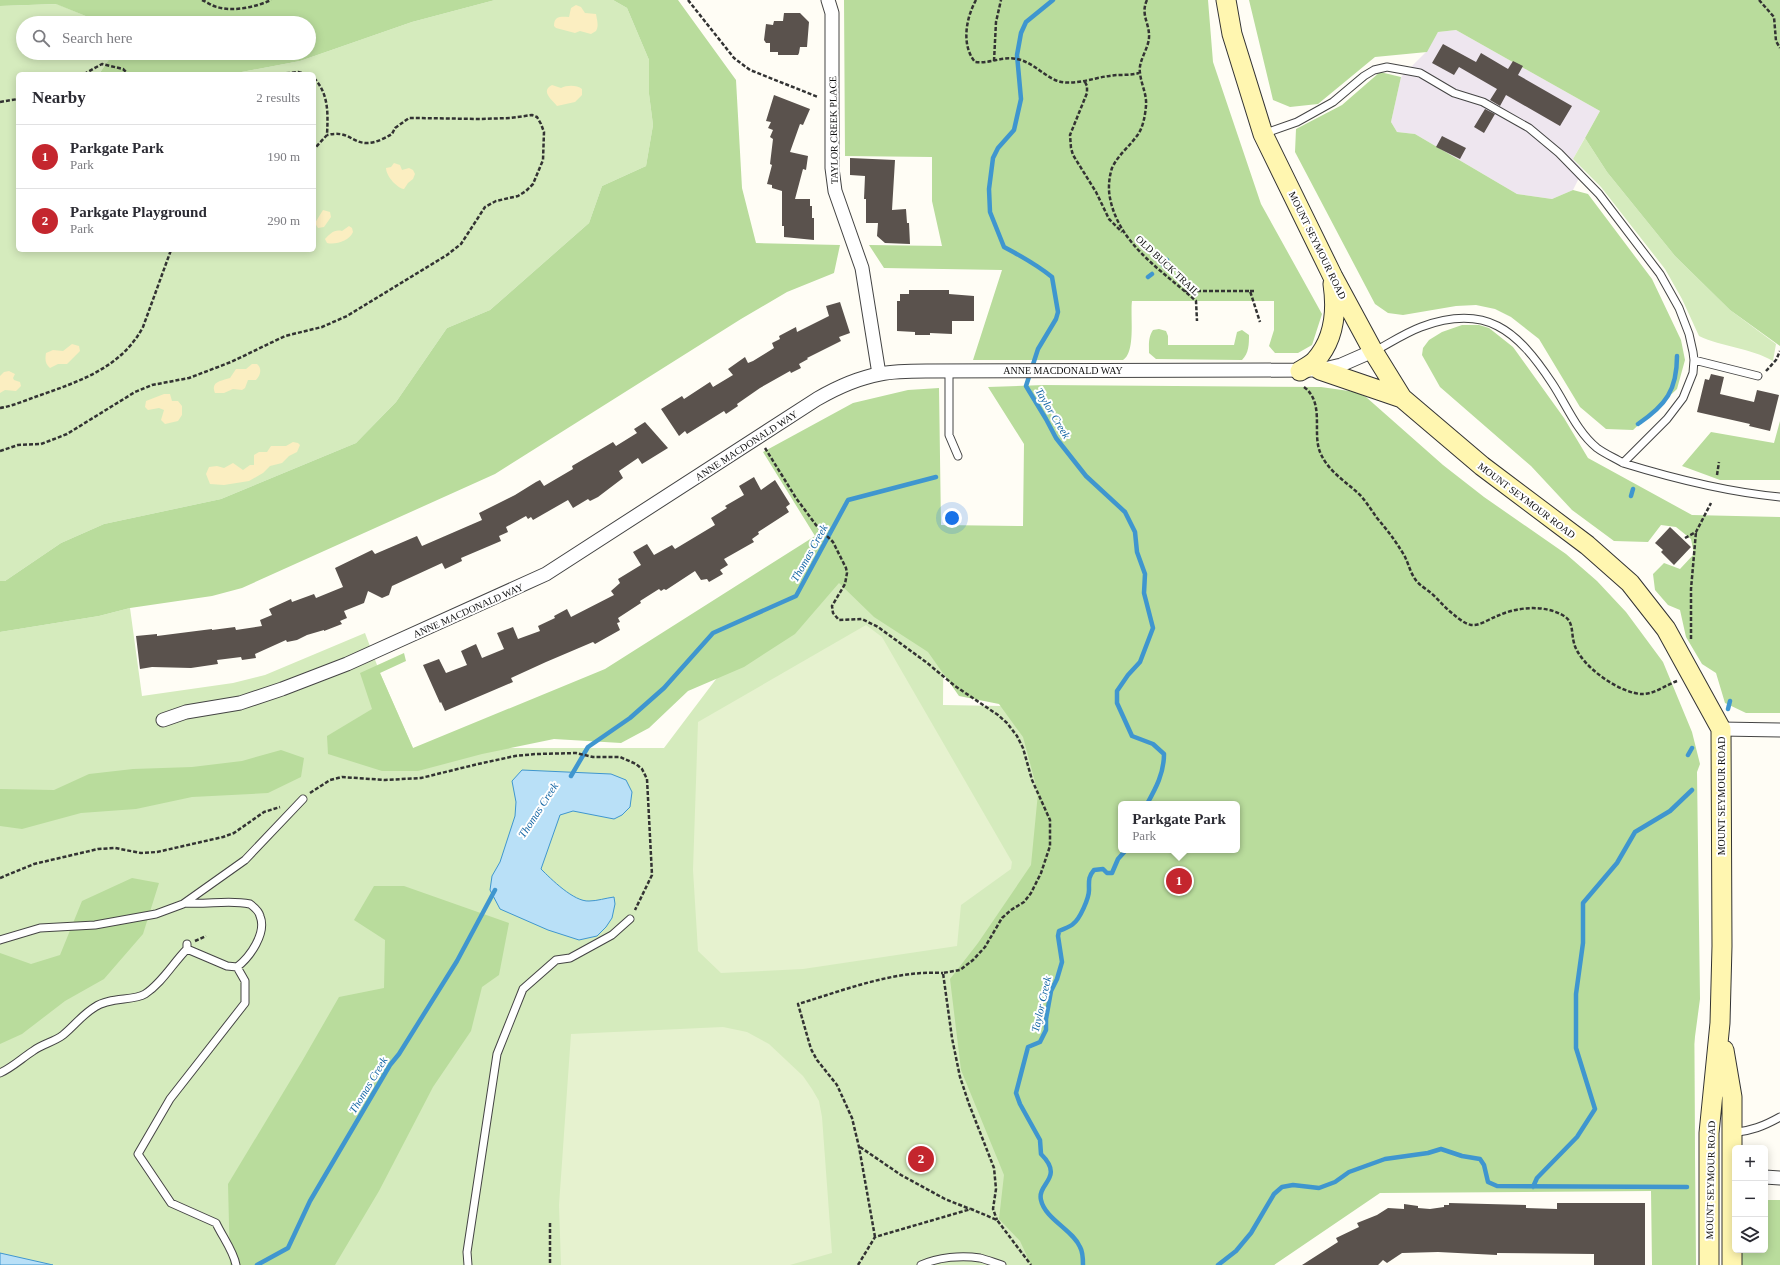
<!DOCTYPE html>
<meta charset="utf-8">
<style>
:root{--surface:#fff;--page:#f7f7f7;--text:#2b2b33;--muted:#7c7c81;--line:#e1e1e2;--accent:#c4262e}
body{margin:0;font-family:Georgia,serif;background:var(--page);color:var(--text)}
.controls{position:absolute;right:12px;bottom:12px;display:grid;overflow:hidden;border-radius:6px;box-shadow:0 2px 10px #0003}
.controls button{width:36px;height:36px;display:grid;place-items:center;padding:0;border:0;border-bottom:1px solid var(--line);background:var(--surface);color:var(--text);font:20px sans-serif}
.you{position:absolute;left:952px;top:518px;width:14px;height:14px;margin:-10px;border:3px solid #fff;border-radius:50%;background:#1a73e8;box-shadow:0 0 0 6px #1a73e833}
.badge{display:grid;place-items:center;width:26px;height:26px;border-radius:50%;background:var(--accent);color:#fff;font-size:13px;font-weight:700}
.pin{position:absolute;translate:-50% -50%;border:2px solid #fff;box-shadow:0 1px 4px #0006}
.popup{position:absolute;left:1118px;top:801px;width:122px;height:52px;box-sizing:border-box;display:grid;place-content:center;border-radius:6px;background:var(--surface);filter:drop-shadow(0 1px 3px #0005);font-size:13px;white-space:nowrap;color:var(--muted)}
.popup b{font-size:15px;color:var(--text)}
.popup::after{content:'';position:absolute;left:50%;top:100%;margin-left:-8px;border:8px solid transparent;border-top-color:var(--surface)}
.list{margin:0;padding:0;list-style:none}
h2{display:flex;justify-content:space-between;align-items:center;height:52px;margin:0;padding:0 16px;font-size:17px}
h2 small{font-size:13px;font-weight:400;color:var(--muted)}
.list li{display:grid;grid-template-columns:26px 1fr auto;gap:12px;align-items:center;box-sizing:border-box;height:64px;padding:0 16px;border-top:1px solid var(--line)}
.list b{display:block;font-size:15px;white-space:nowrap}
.list p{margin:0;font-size:13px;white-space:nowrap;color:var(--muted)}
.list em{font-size:13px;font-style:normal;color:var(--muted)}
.icon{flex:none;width:22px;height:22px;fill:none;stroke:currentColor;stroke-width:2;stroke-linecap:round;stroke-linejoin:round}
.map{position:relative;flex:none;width:1780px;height:1265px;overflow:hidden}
.search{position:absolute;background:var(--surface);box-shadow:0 2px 10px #0003;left:16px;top:16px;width:300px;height:44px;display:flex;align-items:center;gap:10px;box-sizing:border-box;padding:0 14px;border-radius:22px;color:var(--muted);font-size:15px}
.panel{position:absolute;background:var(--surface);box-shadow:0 2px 10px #0003;left:16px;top:72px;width:300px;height:180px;border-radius:6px}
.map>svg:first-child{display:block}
.industrial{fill:#eee6ef}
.green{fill:#d5ebbd;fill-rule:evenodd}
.forest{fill:#b9dc9c;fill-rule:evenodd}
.sand{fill:#fbeec1}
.pitch{fill:#e6f2cf}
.water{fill:#b9e0f7;stroke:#3f96cf}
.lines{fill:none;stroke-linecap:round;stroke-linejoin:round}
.stream{stroke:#3f96cf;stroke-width:4.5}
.building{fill:#5a524d}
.lane-casing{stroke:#444;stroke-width:9}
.street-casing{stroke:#444;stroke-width:15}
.secondary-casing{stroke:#333;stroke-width:21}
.path{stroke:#333;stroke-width:2.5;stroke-dasharray:4 2;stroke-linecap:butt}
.lane{stroke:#fff;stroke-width:7}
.street{stroke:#fff;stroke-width:13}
.secondary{stroke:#fff6b0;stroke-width:19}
.labels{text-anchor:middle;stroke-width:4;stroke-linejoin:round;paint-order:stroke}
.street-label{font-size:10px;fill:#111;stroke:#fff}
.water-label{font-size:11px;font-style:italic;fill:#1768a6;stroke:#fff}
</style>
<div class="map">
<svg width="1780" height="1265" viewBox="0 0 1780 1265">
<rect width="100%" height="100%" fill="#fffdf5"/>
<path class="industrial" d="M1456,30L1600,111L1573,159L1583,170L1573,190L1552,199L1517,194L1415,134L1397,132L1391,122L1401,77L1426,52L1438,32Z"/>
<path class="green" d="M495,0H613L627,8L649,60V94L653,125L646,166L602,186L589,223L490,310L447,328L396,402L356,443L221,499L104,524L61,543L5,581H0V6L57,4L93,19L95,23H23V53H111L112,55L99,74H18V250H314V74H231L300,61L412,22Z
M1585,138L1607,172L1675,256L1730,310L1776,344L1773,361C1751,348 1722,347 1699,336L1682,299L1665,269L1601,187L1573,159Z
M944,571L943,705L1494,715L1694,786L1695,1158L1381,1160L1274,1265H0V632L99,616L130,608L142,696L233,683L265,675L365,633L380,673L413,748H664L793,577ZM1121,804H1237V850H1121Z"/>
<path class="forest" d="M0,0H495L412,22L300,61L231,74H99L112,55L111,53H309V23H95L93,19L56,4L0,6Z
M613,0H678L736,80L742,188L756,243L840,245L834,273L787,292L741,319L495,474L242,588L212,596L130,608L99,616L0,632V581H5L61,543L104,524L221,499L356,443L396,402L447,328L490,310L589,223L602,186L646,166L653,125L649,94V60L627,8Z
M844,0H1208L1213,62L1261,204L1322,314L1312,345L1298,353H1275L1269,346L1274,330V301H1132C1130,315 1136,352 1123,360H973L1002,270L884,268L869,245L942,246L932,201V157L845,156Z
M1249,0H1780V346L1730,310L1675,256L1607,172L1585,138L1600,111L1456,30L1438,32L1427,52L1375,57L1318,104L1290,107L1273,100Z
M1380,72L1401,77L1391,122L1397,132L1415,134L1517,194L1552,199L1573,190L1588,194L1652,279L1681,340L1685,360L1677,389L1633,430L1606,429L1580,407L1539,339L1511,317L1495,309L1476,305L1456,306L1403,315L1388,313L1375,304L1295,152L1296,129L1342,105Z
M1462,325H1479L1489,328L1513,347L1564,418L1588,458L1692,515L1780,517V713H1746L1725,703L1716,673L1702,664L1686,637L1680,610L1668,605L1655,590L1653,574L1664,563L1680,569L1694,554L1691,539L1676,527L1661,525L1648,542L1614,541L1572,510L1531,466L1440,387L1422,355L1423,348L1429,340L1442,332Z
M1159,329L1166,331L1168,336V345H1234L1237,332L1242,330L1249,335C1249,344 1249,353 1242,360L1156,359L1149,353C1149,344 1148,338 1153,330Z
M1044,385L1321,387L1356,392L1366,397L1443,465L1484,497L1566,554L1597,581L1626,612L1663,662L1692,732L1700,764L1697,772L1700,999L1694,1044L1696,1265H1652L1651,1191L1380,1193L1274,1265H1031L1020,1241L999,1219L1004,1175L961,1070L950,979L978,943L1031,865L1038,793L1023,737L999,704L959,696L928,652L874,617L839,583L795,634L744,667L688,691L649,728L621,743L554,739L482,754L418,771H382L328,754L327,736L372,709L360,673L404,653L406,661L380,673L413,748L605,669L815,536L763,452L853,403L908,390L939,388L941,525L1023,526L1024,444L988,387ZM1121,804H1237V850H1121Z
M1780,421V480H1720L1682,466L1711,432L1774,443Z
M281,750L304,758L301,777L268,793L192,797L136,809L81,813L22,829L0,826V789L54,790L89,774L133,769L192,767L242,761Z
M132,878L159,883L143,934L104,979L65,1001L22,1034L0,1044V953L31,964L60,955L82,901Z
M374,886H404L509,923L499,975L482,987L471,1031L433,1087L379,1191L335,1265H230L228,1184L301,1063L339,997L384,988L385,940L354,920Z
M1765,1200H1780V1265H1741L1740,1250H1765Z"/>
<path class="sand" d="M576,5L581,7L585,13L596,14C597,20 599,26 596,31L591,34L580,31L575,33L556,28L554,26C554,15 562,17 569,17L571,8Z
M552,85L561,88C567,85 577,85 582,89V95L575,102L557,106C552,100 540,91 552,85Z
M394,163L400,165L402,170L409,168L413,170L415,174L413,179L408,183L404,189C397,188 386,176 386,168L391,167Z
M323,210L330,212L331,217L324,227L318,228L315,223Z
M349,226L352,228L353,232C349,241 336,245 327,243L325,239C330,234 334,229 342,231Z
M72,344L79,346L80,351L67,364H58L50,368C45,364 45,359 46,353L53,350L63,351Z
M252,364H257C262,368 261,375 256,380H248L245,388L242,390L233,389L224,393H215C210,381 222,381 230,378L236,369H246Z
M9,371L15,374L13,378L14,380L20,382L21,386L16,391L5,390L0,393V376L4,372Z
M164,394H170L172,401H178L182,406V415L178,421L165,424L161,420L164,410L159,408L148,410L145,407L146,401Z
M293,442L298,443L300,445L297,452L289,456L282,463L270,466L263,473L249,481L224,485L210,484L206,474L209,467L217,466L224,468L233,463L243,470L250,465H254V455L259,452H267L271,446H286Z"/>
<path class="pitch" d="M866,625L882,637L1012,862L1011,869L961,905L957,946L803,969L721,973L698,951L693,870L698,722Z
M723,1027L747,1032L769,1044L803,1076L812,1089L819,1101L822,1117L832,1253L790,1265H561L559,1205L571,1034Z"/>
<path class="water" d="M522,770L611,774L626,780L632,792L630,807L622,815L614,819L573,811L560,815L541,869C551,879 574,902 589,901C597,901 606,898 614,897L615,904L612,918L606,927L597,936L579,940L548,930L500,909L490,890L492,876L500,862L515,816L516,802L512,781Z
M0,1253L53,1265H0Z"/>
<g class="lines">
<path class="stream" d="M1053,0L1026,22L1021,33L1017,55L1021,99L1014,130L998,148L993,158L989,189L990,212L1004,247C1021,256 1037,265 1052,277L1058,312L1056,319L1038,349L1026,386L1046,419L1056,438L1086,476L1125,512L1135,532L1137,552L1145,574L1144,593L1153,628L1140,662L1128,675L1117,691V703L1132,736L1153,744L1164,754C1164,773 1156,788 1147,804
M1163,265L1167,260
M1148,277L1152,274
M1638,424C1666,405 1677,390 1677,356
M1631,496L1633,489
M1728,709L1730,701
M1688,755L1692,748
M571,776L588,747L630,718L664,688L713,633L796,596L848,500L936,477
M1533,1187L1537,1178L1577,1137L1595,1109L1576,1048V994L1583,943V903L1617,863L1635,832L1670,811L1692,790
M257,1265L288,1248L310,1201L390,1065L399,1054L457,961L495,890
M1083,1265C1083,1259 1083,1252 1080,1247C1073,1230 1045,1219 1041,1200C1037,1183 1065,1178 1041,1154L1040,1140L1020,1104L1016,1093L1028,1047L1040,1042L1046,1030V1019L1051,991L1057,979L1062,962L1058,936L1059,931C1063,929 1070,927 1073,924C1080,919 1089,898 1089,890C1089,881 1088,877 1094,870L1103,869L1107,873H1112L1118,859L1126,850
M1218,1265L1236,1251L1251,1233L1274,1194L1282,1187L1293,1185L1319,1188L1335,1182L1349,1172L1385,1159L1428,1153L1441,1149L1462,1156L1480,1159L1484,1165L1488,1182L1497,1186L1687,1187"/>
</g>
<path class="building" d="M784,13H800L809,22L807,47H800L799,53L798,55H778V52H770V43H766L764,40L766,24L773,25L774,21H783Z
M1443,44L1476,62L1481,53L1508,69L1513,61L1523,66L1518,75L1572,106L1560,126L1506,95L1500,106L1490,100L1497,89L1459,67L1454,75L1432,63Z
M774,95L810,109L803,125L800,124L790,152L808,156L806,170L803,169L795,199H810V206H812V218H814V240L784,237V226H782V191L772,188V185L767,184L772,165L770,164L773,139L770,137L773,130L768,128L771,122L766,121Z
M1485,109L1495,114L1484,133L1474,127Z
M1442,136L1466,148L1460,159L1436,147Z
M850,158L895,160L892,210L906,209L907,223H909L910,244L885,243L877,236L878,223H866V199H864L865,176L850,175Z
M909,290H949V294L974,296V321H952V334L930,333V335H915V332L897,331V301H900V294H909Z
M840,302L850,333L839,337L841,341L807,358L808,359L799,364L801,368L791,373L790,371L760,388L737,404L738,406L726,414L724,411L687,434L685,431L679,436L661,409L682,396L684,399L710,382L713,387L733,375L728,369L745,357L748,363L753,361L774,348L772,343L780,339L779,336L796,327L797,332L829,316L826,306Z
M1711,374L1724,377L1720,394L1754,402L1757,390L1779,395L1770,431L1749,426L1750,424L1697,412L1705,379L1709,380Z
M645,422L668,448L642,464L638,458L619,471L623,478L598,497L590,501L588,499L573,508L568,500L533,520L531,517L528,519L526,516L506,527L508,532L499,536L501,541L461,558L462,561L445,569L442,563L392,586L389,595L382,598L368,591L364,603L344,611L347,618L340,621L342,624L324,631V630L307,635L297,640L287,642L286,640L255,654L256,658L242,660L241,657L217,660L218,664L191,668L152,667L140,669L136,636L157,634V636L212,629V630L235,627L236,630L262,626L260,620L272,615L269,609L291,599L292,602L314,594L316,598L343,587L335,568L372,550L375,554L417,536L422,546L482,520L479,513L515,495L536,482L540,480L544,486L573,469L572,466L613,442L616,446L637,433L634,429Z
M754,477L761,490L775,480L790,504L786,507L789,512L758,532L759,534L752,539L754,542L724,559L728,565L720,570L723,574L709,582L707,579L701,580L695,571L666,590L664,589L661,591L659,589L640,601L641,603L618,618L620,622L617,623L620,630L595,644L593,642L546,662L511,678L513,682L445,711L441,702L440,703L423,665L439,659L446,673L467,665L461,651L476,644L482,658L504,649L497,633L513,627L518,639L540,631L538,626L555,618L554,616L567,609L571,617L614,595L611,591L620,583L618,579L641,565L633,552L647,544L654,555L672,545L675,549L715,525L711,518L727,508L725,506L744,495L739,486Z
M1670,527L1691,547L1674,565L1661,552L1663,550L1655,543Z
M1449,1203L1526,1205V1208L1557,1209V1203H1645V1265H1594V1254L1497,1253V1255L1438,1252L1402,1253L1387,1263L1383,1260L1378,1265H1302L1338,1242L1336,1238L1359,1227L1357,1223L1377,1215L1388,1208L1404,1209V1204L1418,1206V1208L1430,1209L1444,1207V1205H1449Z"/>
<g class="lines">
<g class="lane-casing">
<path id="lane" d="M1263,134L1297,122L1333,102L1364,76L1374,70L1387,67L1420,73L1454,93L1483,102L1529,128L1559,153L1599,194L1660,274L1679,308L1689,334L1693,352L1694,360L1693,373L1683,398L1667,419L1623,463C1615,458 1605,454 1597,448C1577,432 1566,404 1552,383C1517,330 1486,303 1421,327C1405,333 1390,343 1375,351
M1694,360L1758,376
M949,371V435L958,456
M1623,463C1675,479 1727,492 1780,497
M185,903C208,905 228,899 250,904C254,907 259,911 260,916C267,933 250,957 237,967L227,966L187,949
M0,940L40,928L95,925L156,914L183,904L245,860L303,799
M0,1073C13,1067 22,1058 33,1051C42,1044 54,1042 63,1035C74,1026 83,1014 95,1007C109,997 134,1001 145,994C162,983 173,963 187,949V944
M1732,1133C1751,1131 1764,1126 1780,1117
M236,1265C234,1252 222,1236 216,1223L171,1203L138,1154L170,1099L245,1003V981L237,967
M468,1265L467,1252L497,1054L523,989L556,960L570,958L612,935L630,919
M921,1265C938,1257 962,1255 980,1258C988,1260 995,1263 1002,1265"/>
</g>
<g class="street-casing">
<path id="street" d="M828,0L832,13V168L835,191L862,268L879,374
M163,720L186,712L240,703L282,689L347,664L546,574L817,399C836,388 858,378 880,374C895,371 911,371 926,371L1320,370L1341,365L1373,351
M1721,729L1780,730
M1765,1177L1780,1178"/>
</g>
<g class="secondary-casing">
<path id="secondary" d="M1226,0L1232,34L1263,134L1333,277L1373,351L1402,398L1482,466L1587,545L1630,583L1666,629L1721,729L1722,946L1720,1023L1709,1133V1265
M1320,370L1402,398
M1300,371C1305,368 1311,365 1315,361C1335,339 1337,311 1333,284
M1724,1050L1732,1097V1265"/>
</g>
<path class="path" d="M202,0C207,2 212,6 217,7C234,12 256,7 271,0
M688,0L734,58L750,70L818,97
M976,0C966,18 961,45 975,62C989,64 1003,56 1017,59C1032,62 1042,74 1055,80C1072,87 1092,78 1109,76C1119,74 1129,76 1139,73
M1147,0C1140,15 1150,23 1149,38C1148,50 1138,61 1140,73C1141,84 1147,94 1146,106C1145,116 1143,129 1136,137C1128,148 1118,155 1112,168C1109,177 1108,189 1110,198C1119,245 1163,271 1196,301L1197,321
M1759,0L1774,17L1776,41L1780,48
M994,61L996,22L1001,0
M84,74L102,64L123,69L128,74
M280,74L298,72L306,74
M314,78C329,94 328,114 327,135L314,149
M1085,82L1087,86V93L1070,135L1071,148L1073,155L1096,192L1109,219L1122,232
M0,102L18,99
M1185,291H1250L1260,322
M1250,291H1255
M1766,371L1776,360L1780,351
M1304,387C1325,403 1312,432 1320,452C1328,472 1347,482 1361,496C1367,503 1372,511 1377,518C1388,531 1395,540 1404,555C1408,562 1410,572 1415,579C1419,585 1426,589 1431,593C1439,600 1445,608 1453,614C1458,618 1465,624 1471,625C1480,626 1489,619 1497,616C1517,607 1544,604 1564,616C1574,622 1571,633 1574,643C1579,665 1621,695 1644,694C1656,693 1666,685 1677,681
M0,408C13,406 26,400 38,396C80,381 121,368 143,327L171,250
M765,448L796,498L816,525L833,542L846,568L847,573L845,584L832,606L833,613L839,620L862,619L878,627L926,662L955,686L998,715L1007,723L1017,736L1023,748L1032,780L1050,820V846L1041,873L1031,893L1024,902L1011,910L1002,918L985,947L973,960L960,970L943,973L952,1038L960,1077L969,1104L994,1168L996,1189L993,1209L997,1220
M0,451L18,445L41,444L49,441L67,434L135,392L152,385L189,378L231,362L285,336L322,327L347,316L447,255L461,244L485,207L496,201L518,196L526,191L533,184L543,160L544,132L541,124L537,117L532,115L510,118L480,119L417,118H409L395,128L392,134C385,138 376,143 367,143C351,143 349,130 327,135
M1717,475L1719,462
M1685,538L1696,532L1711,503
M1691,639V589L1696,532
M310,793L330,780L342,777L385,780L421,778L478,764L515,756L536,754L576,753L593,757H620L636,764L642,769L647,779L652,875L635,910
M0,878L34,864L98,849L115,848L141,853L157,852L223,837L234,833L264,812L280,807
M195,941L206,936
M860,1147L901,1175L945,1199L970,1209
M550,1223V1265
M875,1237L859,1147L852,1118L837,1085L817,1060L811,1049L798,1004C845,990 894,970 943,973
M858,1265L875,1237L971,1209L997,1220L1031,1265"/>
<use href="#lane" class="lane"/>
<use href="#street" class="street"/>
<use href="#secondary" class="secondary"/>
</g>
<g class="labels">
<g class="street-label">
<text transform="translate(833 130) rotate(-91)" y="4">TAYLOR CREEK PLACE</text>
<text transform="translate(1318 245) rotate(64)" y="4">MOUNT SEYMOUR ROAD</text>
<text transform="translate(1168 265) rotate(43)" y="4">OLD BUCK TRAIL</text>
<text x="1063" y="374">ANNE MACDONALD WAY</text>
<text transform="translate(746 445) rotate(-33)" y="4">ANNE MACDONALD WAY</text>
<text transform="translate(1527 500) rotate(37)" y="4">MOUNT SEYMOUR ROAD</text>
<text transform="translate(468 610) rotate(-24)" y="4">ANNE MACDONALD WAY</text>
<text transform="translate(1721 796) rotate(-90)" y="4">MOUNT SEYMOUR ROAD</text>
<text transform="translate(1710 1180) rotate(-89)" y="4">MOUNT SEYMOUR ROAD</text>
</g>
<g class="water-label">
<text transform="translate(1053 413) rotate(59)" y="4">Taylor Creek</text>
<text transform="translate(809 553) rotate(-61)" y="4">Thomas Creek</text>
<text transform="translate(538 810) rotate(-57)" y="4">Thomas Creek</text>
<text transform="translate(1041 1004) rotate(-77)" y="4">Taylor Creek</text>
<text transform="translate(368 1085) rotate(-59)" y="4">Thomas Creek</text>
</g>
</g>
</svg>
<div class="controls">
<button>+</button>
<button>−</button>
<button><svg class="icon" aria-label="layers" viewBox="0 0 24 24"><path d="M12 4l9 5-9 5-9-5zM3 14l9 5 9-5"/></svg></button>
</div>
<div class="you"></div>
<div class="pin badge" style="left:1179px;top:881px">1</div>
<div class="popup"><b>Parkgate Park</b>Park</div>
<div class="pin badge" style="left:921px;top:1159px">2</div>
<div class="search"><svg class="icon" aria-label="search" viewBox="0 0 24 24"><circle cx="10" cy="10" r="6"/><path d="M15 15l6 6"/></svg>Search here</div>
<section class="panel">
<h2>Nearby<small>2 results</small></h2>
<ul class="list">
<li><span class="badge">1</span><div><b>Parkgate Park</b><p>Park</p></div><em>190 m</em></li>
<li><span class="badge">2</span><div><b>Parkgate Playground</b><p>Park</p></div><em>290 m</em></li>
</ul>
</section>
</div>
